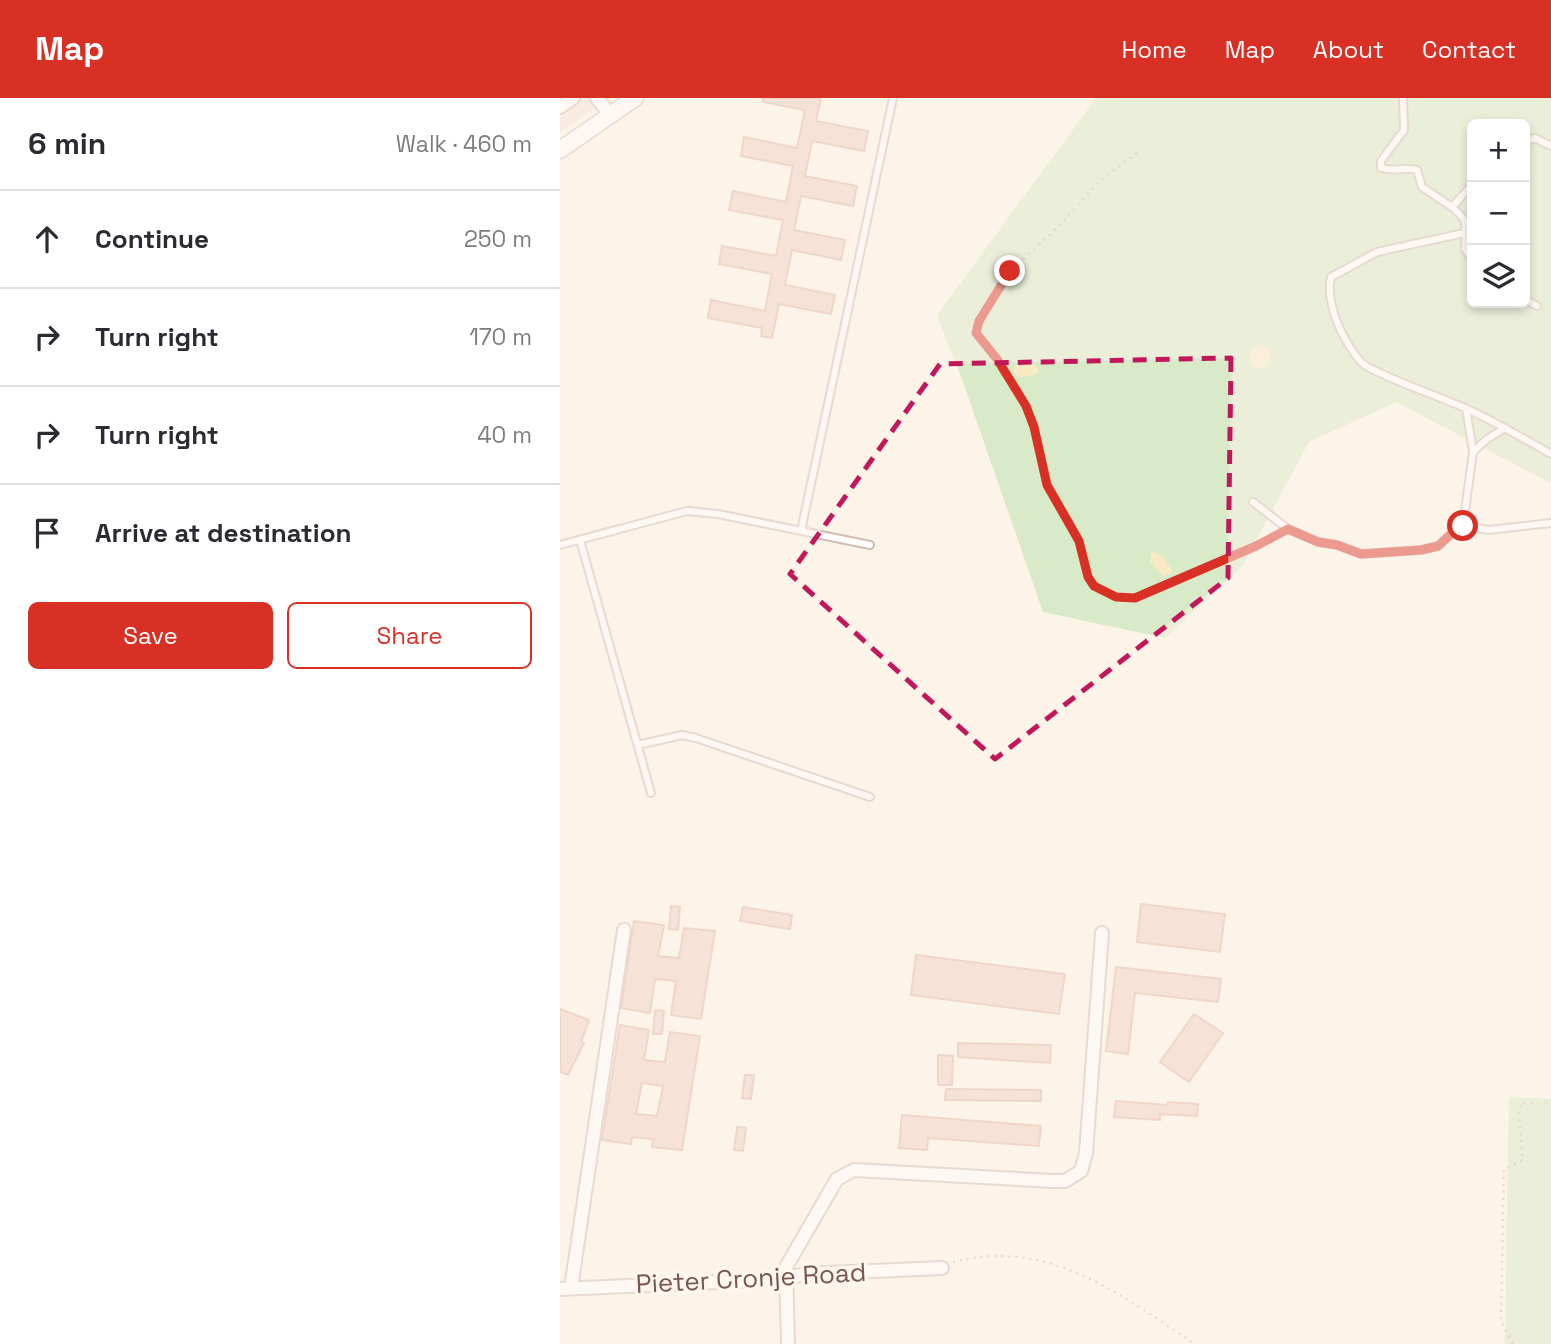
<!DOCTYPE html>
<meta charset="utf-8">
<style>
:root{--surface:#fff;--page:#f2f2f3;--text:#2b2b33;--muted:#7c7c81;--line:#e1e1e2;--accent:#d93025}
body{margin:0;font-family:"Space Grotesk",sans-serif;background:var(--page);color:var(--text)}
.controls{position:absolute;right:21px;top:21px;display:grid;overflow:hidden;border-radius:10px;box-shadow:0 4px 10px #0003}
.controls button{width:63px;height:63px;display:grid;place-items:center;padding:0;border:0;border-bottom:2px solid var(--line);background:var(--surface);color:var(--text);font:35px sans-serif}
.stop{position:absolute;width:21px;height:21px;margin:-16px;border:5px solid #d93025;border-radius:50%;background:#fff}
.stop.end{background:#d93025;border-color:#fff;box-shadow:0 2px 7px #0008}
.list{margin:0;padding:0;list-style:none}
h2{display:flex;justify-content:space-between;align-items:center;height:91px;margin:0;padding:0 28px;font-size:30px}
h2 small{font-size:23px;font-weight:400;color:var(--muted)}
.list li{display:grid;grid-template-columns:46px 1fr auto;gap:21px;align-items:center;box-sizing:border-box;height:98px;padding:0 28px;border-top:2px solid var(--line)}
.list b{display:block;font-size:26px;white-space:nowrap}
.list em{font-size:23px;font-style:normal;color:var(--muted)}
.actions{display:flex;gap:14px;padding:21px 28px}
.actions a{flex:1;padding:16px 0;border:2px solid var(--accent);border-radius:10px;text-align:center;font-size:24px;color:var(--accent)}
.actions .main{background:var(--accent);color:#fff}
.icon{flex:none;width:38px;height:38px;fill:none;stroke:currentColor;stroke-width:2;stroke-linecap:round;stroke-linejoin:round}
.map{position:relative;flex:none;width:991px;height:1246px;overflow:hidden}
header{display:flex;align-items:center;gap:42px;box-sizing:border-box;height:98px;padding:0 35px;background:var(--accent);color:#fff}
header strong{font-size:33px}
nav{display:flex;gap:38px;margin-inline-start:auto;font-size:24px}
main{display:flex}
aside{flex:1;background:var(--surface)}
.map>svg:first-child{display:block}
.residential{fill:#f4e4d7}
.green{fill:#d8eac7;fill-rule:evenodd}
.sand{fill:#fae9c5}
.building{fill:#f1cfc1;stroke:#e3b4a2;stroke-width:2;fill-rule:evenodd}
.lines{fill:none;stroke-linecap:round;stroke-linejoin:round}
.service-casing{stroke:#d0bcb1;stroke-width:10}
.minor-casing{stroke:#d0bcb1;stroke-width:16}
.tertiary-casing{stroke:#d0bcb1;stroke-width:19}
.path{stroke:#d6b2a3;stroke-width:2;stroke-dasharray:2 5;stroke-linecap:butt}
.service{stroke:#fff;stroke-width:6}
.minor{stroke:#fff;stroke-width:12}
.tertiary{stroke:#fff;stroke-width:16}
.route{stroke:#d93025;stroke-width:9}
.marked{fill:none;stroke:#c2185b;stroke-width:5;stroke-dasharray:14 9;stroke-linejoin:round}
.labels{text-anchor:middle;stroke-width:7;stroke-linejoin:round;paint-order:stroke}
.street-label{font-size:26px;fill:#76574d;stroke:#fff7ef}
</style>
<header>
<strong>Map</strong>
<nav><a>Home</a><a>Map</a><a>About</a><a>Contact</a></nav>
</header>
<main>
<aside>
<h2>6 min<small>Walk · 460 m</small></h2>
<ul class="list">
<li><svg class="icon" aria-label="ahead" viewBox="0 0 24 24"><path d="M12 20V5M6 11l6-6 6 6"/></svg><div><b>Continue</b></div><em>250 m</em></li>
<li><svg class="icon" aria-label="right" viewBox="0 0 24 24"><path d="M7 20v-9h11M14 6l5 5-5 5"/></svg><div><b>Turn right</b></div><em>170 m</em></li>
<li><svg class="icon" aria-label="right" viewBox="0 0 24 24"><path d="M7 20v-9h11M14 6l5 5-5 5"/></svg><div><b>Turn right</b></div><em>40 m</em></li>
<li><svg class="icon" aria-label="arrive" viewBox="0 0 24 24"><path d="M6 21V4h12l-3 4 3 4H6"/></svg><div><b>Arrive at destination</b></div></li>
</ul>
<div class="actions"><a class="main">Save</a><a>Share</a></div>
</aside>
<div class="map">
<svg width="991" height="1246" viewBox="0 0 991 1246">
<rect width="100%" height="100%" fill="#fcf3e9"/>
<path class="residential" d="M0,0H49L0,35Z"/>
<path class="green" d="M536,0H991V385L836,304L749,344L683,467L605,540L483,514L402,281L377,217ZM912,26H965V205H912Z
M949,999L991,1001V1246H945Z"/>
<path class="sand" d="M689 260a11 11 0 1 1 22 0a11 11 0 1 1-22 0Z
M463,264H471L479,270L478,275L462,280L454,275V268Z
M592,454C599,454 610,465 612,473L610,476L603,478L590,464Z"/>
<path class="building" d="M203,0H261L256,23L308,33L304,53L252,43L245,78L297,88L293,108L241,98L234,132L285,142L281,162L232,152L225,187L275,197L271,216L219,206L212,240L201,238L202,230L148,220L151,202L205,213L212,176L159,166L162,148L216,158L223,122L169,112L173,93L226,104L233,68L181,58L184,39L237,50L245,12L203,4Z
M581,806L665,816L660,854L577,844Z
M111,808L120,809L118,832L109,831Z
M183,809L232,817L230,831L180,823Z
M74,823L104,827L98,858L119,860L124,830L155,833L141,921L111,917L116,883L95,881L90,915L61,910Z
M356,857L505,876L499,916L351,897Z
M556,869L661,881L658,904L575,895L568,956L546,953Z
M0,911L29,922L21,944L24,945L8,977L0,974Z
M95,912L104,913L102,936H93Z
M634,916L663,935L629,984L600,964Z
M60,927L89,932L84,962L105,964L110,934L140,938L122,1052L92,1049L93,1041L72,1039L71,1046L42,1042ZM82,985L103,988L97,1018L76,1016Z
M398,945L491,947L490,965L398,959Z
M378,957L393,958L392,987H378Z
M185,977H194L191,1001L182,1000Z
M386,991L481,992V1003L385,1002Z
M556,1003L608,1007V1004L638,1006L637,1018L600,1016V1022L554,1019Z
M342,1017L481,1028L479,1048L368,1040L367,1052L339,1050Z
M177,1029L186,1030L183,1053L174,1052Z"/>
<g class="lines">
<g class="service-casing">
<path id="service" d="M843,0L844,32L821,63V70C834,74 847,69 857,72L862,89L892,109
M965,44L975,40L991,48
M912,87L892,109C900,117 909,122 904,135L817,154L771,179C765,206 783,243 801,264C811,275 886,301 905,310C934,323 963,340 991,356
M906,132L905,151L912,162
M965,201L977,208
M913,354L927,341L945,330
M693,404L728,431L759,444L777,447L801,456L861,452L878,448L891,436L903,428L929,432L991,425
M903,428L913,354L906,310
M241,433L333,0
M20,442L91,695
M0,447L127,413L158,416L310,447
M78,647L122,637L136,640L310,699"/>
</g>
<g class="minor-casing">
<path id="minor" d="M37,0L51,18
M0,9L13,0
M11,1190L64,832
M0,1191L226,1181L244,1176L382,1170
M228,1246L226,1169L277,1081L294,1072L492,1083H505L521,1073L526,1055L542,835"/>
</g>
<g class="tertiary-casing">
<path id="tertiary" d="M0,52L75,0"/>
</g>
<path class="path" d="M577,55L543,80L488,139L450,173L419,223L417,235L437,261L466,308L474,329L487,387L519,443L528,479L534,488L556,499L575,500L696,448L720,435
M393,1164C488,1139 561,1197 635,1246
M953,1246L941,1223L944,1071L963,1062L959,1017L961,1005L991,1006"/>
<use href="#service" class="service"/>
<use href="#minor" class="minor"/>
<use href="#tertiary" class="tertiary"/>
</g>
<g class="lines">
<path class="route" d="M450,173L419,223L416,235L437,261L466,308L474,329L487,387L519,443L528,479L534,488L556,499L575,500L696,448L728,431L758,444L777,447L801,456L861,452L878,448L891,436L903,428"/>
</g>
<path d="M0 0H991V1246H0ZM671,260L668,480L435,661L230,476L380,266Z" fill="#fcf3e9" fill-opacity=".55" fill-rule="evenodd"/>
<path class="marked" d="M671,260L668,480L435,661L230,476L380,266Z"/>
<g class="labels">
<g class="street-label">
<text transform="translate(191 1180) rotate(-3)" y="9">Pieter Cronje Road</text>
</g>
</g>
</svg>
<div class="controls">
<button>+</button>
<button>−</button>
<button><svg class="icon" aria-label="layers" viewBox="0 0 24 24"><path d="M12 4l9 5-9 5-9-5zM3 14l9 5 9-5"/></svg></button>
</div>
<div class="stop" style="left:903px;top:428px"></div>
<div class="stop end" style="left:450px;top:173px"></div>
</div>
</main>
